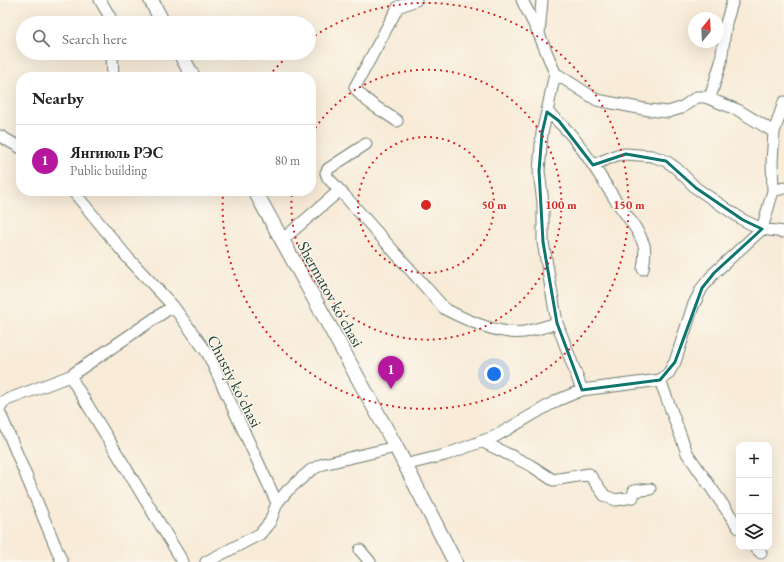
<!DOCTYPE html>
<meta charset="utf-8">
<style>
:root{--surface:#fff;--page:#f2f2f2;--text:#202124;--muted:#757577;--line:#e0e0e0;--accent:#b5179e}
body{margin:0;font-family:"EB Garamond",serif;background:var(--page);color:var(--text)}
.controls{position:absolute;right:12px;bottom:12px;display:grid;overflow:hidden;border-radius:8px;box-shadow:0 4px 16px #0002}
.controls button{width:36px;height:36px;display:grid;place-items:center;padding:0;border:0;border-bottom:1px solid var(--line);background:var(--surface);color:var(--text);font:20px sans-serif}
.compass{position:absolute;left:688px;top:12px;width:36px;height:36px;border-radius:50%;background:var(--surface);box-shadow:0 4px 16px #0002;rotate:18deg}
.you{position:absolute;left:494px;top:374px;width:14px;height:14px;margin:-10px;border:3px solid #fff;border-radius:50%;background:#1a73e8;box-shadow:0 0 0 6px #1a73e833}
.badge{display:grid;place-items:center;width:26px;height:26px;border-radius:50%;background:var(--accent);color:#fff;font-size:13px;font-weight:700}
.pin{position:absolute;translate:-50% -33px;filter:drop-shadow(0 1px 2px #0008)}
.pin::after{content:'';position:absolute;top:21px;width:14px;height:12px;background:inherit;clip-path:polygon(0 0,100% 0,50% 100%)}
.list{margin:0;padding:0;list-style:none}
h2{display:flex;justify-content:space-between;align-items:center;height:52px;margin:0;padding:0 16px;font-size:17px}
h2 small{font-size:13px;font-weight:400;color:var(--muted)}
.list li{display:grid;grid-template-columns:26px 1fr auto;gap:12px;align-items:center;box-sizing:border-box;height:72px;padding:0 16px;border-top:1px solid var(--line)}
.list b{display:block;font-size:15px;white-space:nowrap}
.list p{margin:0;font-size:13px;white-space:nowrap;color:var(--muted)}
.list em{font-size:13px;font-style:normal;color:var(--muted)}
.icon{flex:none;width:22px;height:22px;fill:none;stroke:currentColor;stroke-width:2;stroke-linecap:round;stroke-linejoin:round}
.map{position:relative;flex:none;width:784px;height:562px;overflow:hidden}
.search{position:absolute;background:var(--surface);box-shadow:0 4px 16px #0002;left:16px;top:16px;width:300px;height:44px;display:flex;align-items:center;gap:10px;box-sizing:border-box;padding:0 14px;border-radius:22px;color:var(--muted);font-size:15px}
.panel{position:absolute;background:var(--surface);box-shadow:0 4px 16px #0002;left:16px;top:72px;width:300px;height:124px;border-radius:16px}
.map>svg:first-child{display:block}
.lines{fill:none;stroke-linecap:round;stroke-linejoin:round}
.minor-casing{stroke:#6b7a6d;stroke-width:13}
.major-casing{stroke:#6b7a6d;stroke-width:16}
.minor{stroke:#fff;stroke-width:11}
.major{stroke:#fff;stroke-width:14}
.marked{fill:none;stroke:#0f766e;stroke-width:3;stroke-linejoin:round}
.ring{fill:none;stroke:#d62828;stroke-width:2;stroke-dasharray:2 4}
.labels{text-anchor:middle;stroke-width:3;stroke-linejoin:round;paint-order:stroke}
.street-label{font-size:16px;fill:#1f3d34;stroke:#fbf7ec}
.centre{fill:#d62828;stroke:#fbf7ec;stroke-width:2}
.ring-label{font-size:12px;text-anchor:middle;font-weight:bold;fill:#d62828;stroke:#fbf7ec;stroke-width:3;stroke-linejoin:round;paint-order:stroke}
</style>
<div class="map">
<svg width="784" height="562" viewBox="0 0 784 562">
<rect width="100%" height="100%" fill="#fbf7ec"/>
<filter id="ink" filterUnits="userSpaceOnUse"><feTurbulence type="fractalNoise" baseFrequency=".025" numOctaves="2"/><feDisplacementMap in="SourceGraphic" scale="8" xChannelSelector="R" yChannelSelector="G"/><feConvolveMatrix kernelMatrix="1 2 1 2 8 2 1 2 1" color-interpolation-filters="sRGB"/></filter>
<filter id="wash" filterUnits="userSpaceOnUse"><feTurbulence type="fractalNoise" baseFrequency=".012" numOctaves="4" result="noise"/><feDisplacementMap in="SourceGraphic" scale="16" xChannelSelector="R" yChannelSelector="G"/><feGaussianBlur stdDeviation="0.9" result="paint"/><feColorMatrix in="noise" values="0 0 0 0 0 0 0 0 0 0 0 0 0 0 0 0 0 1.4 0 .05"/><feComposite in="paint" operator="in"/></filter>
<g filter="url(#wash)">
<rect width="100%" height="100%" fill="#f8ebd8"/>
</g>
<g filter="url(#ink)">
<g class="lines">
<g class="minor-casing">
<path id="minor" d="M100,0L110,17V23
M522,0L539,34
M542,0L539,34L555,73L547,112L542,133L539,171L543,203V242L557,323L582,390
M112,53L113,77
M555,73L597,100L649,110L668,112L681,108L697,97H705L738,110L774,132
M710,98L721,62L726,23L733,0
M547,112C575,133 592,164 611,193C621,210 637,225 644,245C646,252 644,261 643,269
M397,121C386,113 360,99 355,87L398,7L416,0
M0,136L21,148
M366,144L328,169L326,173L328,178L344,195L445,309C466,320 500,335 524,332C535,330 547,326 557,323
M593,165L617,155L626,154L652,156L666,161L676,168L696,188L743,220L762,229L784,232
M73,191L128,258L173,306L208,354L277,503
M773,191L784,188
M282,240L339,191
M70,376L183,562
M660,380L687,453L739,528
M0,407L4,401L70,376L173,306
M0,413L62,562
M481,441L530,465L553,480L589,474L605,496L616,500L633,497L634,491L650,489
M404,465L445,455L496,436L556,401L582,390L660,380L668,374L675,362L693,306L702,288L714,273L762,229L773,191L772,162L774,132L784,102
M755,547L761,553
M360,550L370,562
M206,562L260,534L270,522L277,503L288,490L311,470L323,464L396,447"/>
</g>
<g class="major-casing">
<path id="major" d="M151,0L163,23
M180,53L193,77
M255,191L396,447L455,562"/>
</g>
<use href="#minor" class="minor"/>
<use href="#major" class="major"/>
</g>
</g>
<path class="marked" d="M547,112L559,121L593,165L626,154L666,161L696,188L743,220L762,229L714,273L702,288L675,362L660,380L582,390L557,323L543,242L539,171L542,133Z"/>
<g class="ring">
<circle cx="426" cy="205" r="68"/>
<path d="M312 133A135 135 0 1 1 292 192"/>
<path d="M269 76A203 203 0 0 1 290 54M310 39A203 203 0 1 1 223 193"/>
</g>
<g class="labels">
<g class="street-label">
<text transform="translate(331 294) rotate(61)" y="6">Shermatov ko'chasi</text>
<text transform="translate(235 381) rotate(63)" y="6">Chustiy ko'chasi</text>
</g>
</g>
<circle cx="426" cy="205" r="6" class="centre"/>
<g class="ring-label">
<text x="494" y="209">50 m</text>
<text x="561" y="209">100 m</text>
<text x="629" y="209">150 m</text>
</g>
</svg>
<div class="controls">
<button>+</button>
<button>−</button>
<button><svg class="icon" aria-label="layers" viewBox="0 0 24 24"><path d="M12 4l9 5-9 5-9-5zM3 14l9 5 9-5"/></svg></button>
</div>
<svg class="compass" viewBox="-18 -18 36 36"><path d="M0-13l5 13h-10z" fill="#e53935"/><path d="M0 13l5-13h-10z" fill="#757577"/></svg>
<div class="you"></div>
<div class="pin badge" style="left:391px;top:389px">1</div>
<div class="search"><svg class="icon" aria-label="search" viewBox="0 0 24 24"><circle cx="10" cy="10" r="6"/><path d="M15 15l6 6"/></svg>Search here</div>
<section class="panel">
<h2>Nearby<small></small></h2>
<ul class="list">
<li><span class="badge">1</span><div><b>Янгиюль РЭС</b><p>Public building</p></div><em>80 m</em></li>
</ul>
</section>
</div>
